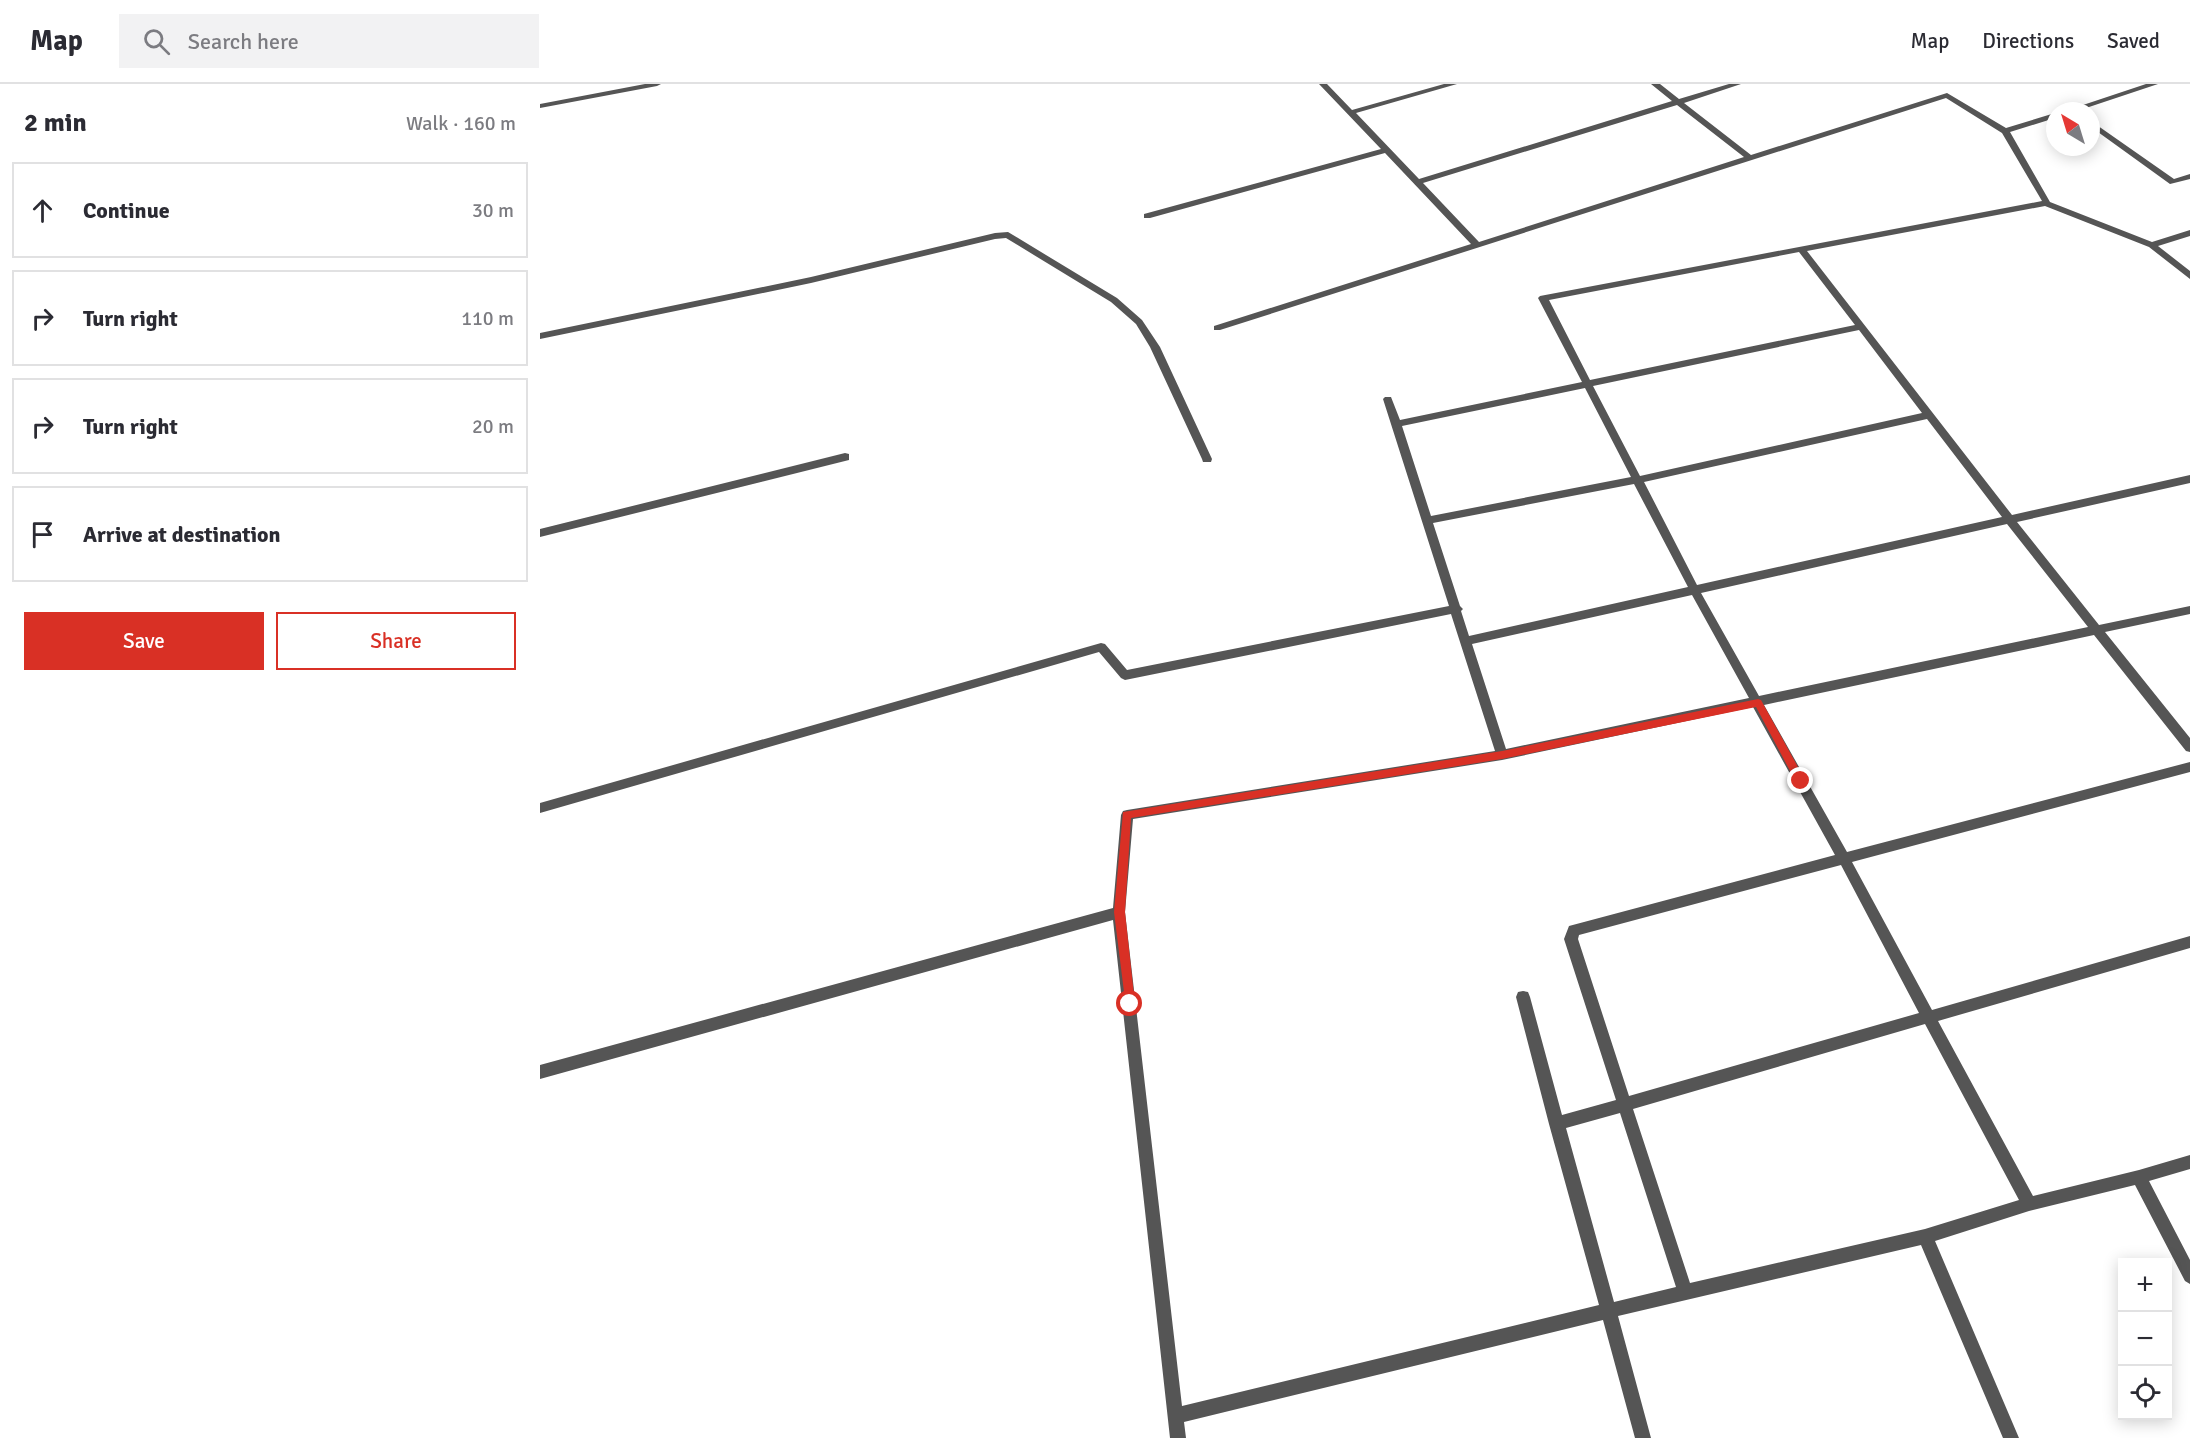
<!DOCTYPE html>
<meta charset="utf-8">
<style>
:root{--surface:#fff;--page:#f2f2f3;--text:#2b2b33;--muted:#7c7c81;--line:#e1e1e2;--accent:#d93025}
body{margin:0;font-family:Signika,sans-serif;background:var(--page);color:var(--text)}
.controls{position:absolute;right:18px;bottom:18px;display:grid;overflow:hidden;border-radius:0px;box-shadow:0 3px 15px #0003}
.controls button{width:54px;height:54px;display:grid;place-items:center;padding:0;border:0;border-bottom:2px solid var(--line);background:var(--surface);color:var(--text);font:30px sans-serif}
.compass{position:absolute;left:1506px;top:18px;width:54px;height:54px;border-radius:50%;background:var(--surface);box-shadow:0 3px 15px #0003;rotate:322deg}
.stop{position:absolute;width:18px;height:18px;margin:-14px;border:4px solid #d93025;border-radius:50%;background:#fff}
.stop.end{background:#d93025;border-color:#fff;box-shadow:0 2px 6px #0008}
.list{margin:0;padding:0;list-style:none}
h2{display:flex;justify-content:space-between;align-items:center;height:78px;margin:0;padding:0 24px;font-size:26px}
h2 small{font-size:20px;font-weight:400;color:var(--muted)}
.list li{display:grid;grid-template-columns:39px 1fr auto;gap:18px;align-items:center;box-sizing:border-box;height:96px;margin:0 12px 12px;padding:0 12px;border:2px solid var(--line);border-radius:0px}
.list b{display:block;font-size:22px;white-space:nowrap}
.list em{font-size:20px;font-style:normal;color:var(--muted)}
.actions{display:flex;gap:12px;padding:18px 24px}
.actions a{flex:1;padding:14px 0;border:2px solid var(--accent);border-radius:0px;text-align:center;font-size:21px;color:var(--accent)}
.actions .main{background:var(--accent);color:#fff}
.icon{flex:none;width:33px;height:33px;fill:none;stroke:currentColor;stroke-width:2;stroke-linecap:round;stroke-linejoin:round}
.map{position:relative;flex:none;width:1650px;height:1354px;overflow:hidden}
header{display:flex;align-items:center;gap:36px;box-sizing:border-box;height:84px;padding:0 30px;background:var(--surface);border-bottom:2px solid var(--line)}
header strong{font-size:28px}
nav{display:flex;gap:33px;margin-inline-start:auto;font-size:21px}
.search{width:420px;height:54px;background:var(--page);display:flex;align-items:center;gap:15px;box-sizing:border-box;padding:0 21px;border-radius:0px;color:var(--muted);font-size:22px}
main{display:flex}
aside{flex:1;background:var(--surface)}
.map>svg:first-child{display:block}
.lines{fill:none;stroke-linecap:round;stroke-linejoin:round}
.street{fill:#555;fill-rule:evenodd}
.route{fill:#d93025}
</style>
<header>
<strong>Map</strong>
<div class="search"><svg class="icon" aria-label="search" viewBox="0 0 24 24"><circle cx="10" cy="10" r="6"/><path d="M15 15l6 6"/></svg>Search here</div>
<nav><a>Map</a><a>Directions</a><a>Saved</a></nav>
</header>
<main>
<aside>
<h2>2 min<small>Walk · 160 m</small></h2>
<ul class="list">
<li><svg class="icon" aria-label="ahead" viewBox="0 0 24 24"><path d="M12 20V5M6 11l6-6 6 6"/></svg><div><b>Continue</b></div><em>30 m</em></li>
<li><svg class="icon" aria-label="right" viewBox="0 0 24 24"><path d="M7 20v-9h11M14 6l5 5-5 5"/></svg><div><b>Turn right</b></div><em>110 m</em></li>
<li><svg class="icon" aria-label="right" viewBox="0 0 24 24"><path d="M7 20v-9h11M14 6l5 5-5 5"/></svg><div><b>Turn right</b></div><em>20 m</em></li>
<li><svg class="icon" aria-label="arrive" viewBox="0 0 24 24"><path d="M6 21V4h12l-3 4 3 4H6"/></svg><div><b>Arrive at destination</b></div></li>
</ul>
<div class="actions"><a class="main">Save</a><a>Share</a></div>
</aside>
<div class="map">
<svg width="1650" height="1354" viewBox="0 0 1650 1354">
<rect width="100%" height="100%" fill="#fff"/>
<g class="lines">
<path class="street" d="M105,0H121L117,2L0,24V20Z
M779,0H787L812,26L904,0H917L816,29L879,95L1132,17L1111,0H1120L1139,15L1189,0H1201L1144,19L1211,71L1407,9L1466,44L1515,29V34L1470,48L1510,118L1612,158L1650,146V152L1618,162L1650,187V195L1609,163L1505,122L1267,167L1472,431L1650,391V399L1477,438L1559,541L1650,522V530L1565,548L1650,654V668L1646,667L1554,551L1224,621L1307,768L1650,678V688L1312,778L1392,926L1650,852V864L1398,937L1493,1112L1599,1086L1650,1071V1085L1609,1097L1650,1176V1200L1645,1197L1595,1101L1489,1127L1395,1157L1479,1354H1463L1381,1161L1078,1232L1111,1354H1095L1063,1236L644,1338L646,1354H630L573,836L0,995V981L573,824L581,731L583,727L587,726L955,667L911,530L585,596L581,594L559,568L0,729V719L561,559L565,560L587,586L909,522L843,315L845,313H851L860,336L1042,298L998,214L1000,212L1502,117L1462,49L1406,14L680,246H674V242L931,160L845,69L610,134H604V130L841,65ZM1137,21L1204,73L939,158L883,99ZM1259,168L1315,241L1050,296L1009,216ZM1319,246L1382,329L1100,392L1053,302ZM1045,304L1091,393L891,432L862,342ZM1387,335L1462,433L1157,501L1104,398ZM1094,400L1148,503L929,552L921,527L923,525L920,522L893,439ZM1467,440L1548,543L1219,612L1161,509ZM1152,511L1209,614L966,665L932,560ZM1213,623L1295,771L1029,842L1024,855L1076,1016L1022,1031L990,913L988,908L983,907L978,908L976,913L1009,1040L1059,1221L642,1322L585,828L593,735L962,676ZM1301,781L1379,929L1089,1012L1038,855L1039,851ZM1385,940L1479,1116L1385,1145L1150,1199L1093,1025ZM1080,1029L1136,1203L1074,1218L1026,1044Z
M1606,0H1618L1537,27H1525Z
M1551,37L1634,95L1650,90V95L1630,100L1551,43Z
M468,148L577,214L602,236L620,263L672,375L671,378H663L662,375L610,263L596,240L571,218L466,154L455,155L271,199L0,255V249L271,193L455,149Z
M305,369L309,370V376L0,453V445Z"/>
</g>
<path class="route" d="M1218,615L1221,616L1264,694V700H1257L1216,623L962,675L591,734L585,828L595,920L594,924H586L574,828L583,728L962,667Z"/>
</svg>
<div class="controls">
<button>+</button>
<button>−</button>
<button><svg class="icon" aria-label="locate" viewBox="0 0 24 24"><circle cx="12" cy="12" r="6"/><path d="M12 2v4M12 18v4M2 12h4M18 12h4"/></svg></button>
</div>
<svg class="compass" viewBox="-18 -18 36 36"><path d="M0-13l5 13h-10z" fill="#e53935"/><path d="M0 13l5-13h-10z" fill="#7c7c81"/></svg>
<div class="stop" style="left:590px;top:920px"></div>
<div class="stop end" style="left:1261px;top:697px"></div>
</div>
</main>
